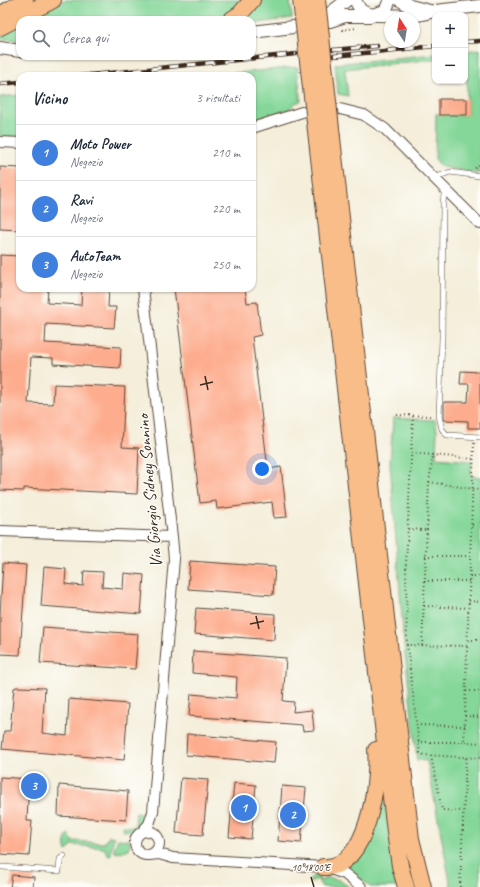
<!DOCTYPE html>
<html lang="it">
<meta charset="utf-8">
<style>
:root{--surface:#fff;--page:#f6f6f7;--text:#1f2937;--muted:#747a83;--line:#e0e1e3;--accent:#c8321e}
body{margin:0;font-family:Caveat,sans-serif;background:var(--page);color:var(--text)}
.controls{position:absolute;right:12px;top:12px;display:grid;overflow:hidden;border-radius:8px;box-shadow:0 1px 3px #0004}
.controls button{width:36px;height:36px;display:grid;place-items:center;padding:0;border:0;border-bottom:1px solid var(--line);background:var(--surface);color:var(--text);font:20px sans-serif}
.compass{position:absolute;left:384px;top:12px;width:36px;height:36px;border-radius:50%;background:var(--surface);box-shadow:0 1px 3px #0004;rotate:348deg}
.you{position:absolute;left:262px;top:469px;width:14px;height:14px;margin:-10px;border:3px solid #fff;border-radius:50%;background:#1a73e8;box-shadow:0 0 0 6px #1a73e833}
.badge{display:grid;place-items:center;width:26px;height:26px;border-radius:50%;background:var(--accent);color:#fff;font-size:13px;font-weight:700}
.pin{position:absolute;translate:-50% -50%;border:2px solid #fff;box-shadow:0 1px 4px #0006}
.list{margin:0;padding:0;list-style:none}
h2{display:flex;justify-content:space-between;align-items:center;height:52px;margin:0;padding:0 16px;font-size:17px}
h2 small{font-size:13px;font-weight:400;color:var(--muted)}
.list li{display:grid;grid-template-columns:26px 1fr auto;gap:12px;align-items:center;box-sizing:border-box;height:56px;padding:0 16px;border-top:1px solid var(--line)}
.list b{display:block;font-size:15px;white-space:nowrap}
.list p{margin:0;font-size:13px;white-space:nowrap;color:var(--muted)}
.list em{font-size:13px;font-style:normal;color:var(--muted)}
.icon{flex:none;width:22px;height:22px;fill:none;stroke:currentColor;stroke-width:2;stroke-linecap:round;stroke-linejoin:round}
.map{position:relative;flex:none;width:480px;height:887px;overflow:hidden}
.search{position:absolute;background:var(--surface);box-shadow:0 1px 3px #0004;left:16px;top:16px;width:240px;height:44px;display:flex;align-items:center;gap:10px;box-sizing:border-box;padding:0 14px;border-radius:12px;color:var(--muted);font-size:15px}
.panel{position:absolute;background:var(--surface);box-shadow:0 1px 3px #0004;left:16px;top:72px;width:240px;height:220px;border-radius:12px}
.map>svg:first-child{display:block}
.green{fill:#84d799;stroke:#60805c}
.building{fill:#fdac8d}
.lines{fill:none;stroke-linecap:round;stroke-linejoin:round}
.service-casing{stroke:#57473a;stroke-width:6}
.minor-casing{stroke:#57473a;stroke-width:12}
.tertiary-casing{stroke:#57473a;stroke-width:14}
.trunk-casing{stroke:#57473a;stroke-width:18}
.path{stroke:#57473a;stroke-width:2;stroke-dasharray:1 3;stroke-linecap:butt}
.service{stroke:#fff;stroke-width:5}
.minor{stroke:#fff;stroke-width:10}
.tertiary{stroke:#fff;stroke-width:12}
.trunk{stroke:#f8bd88;stroke-width:16}
.rail-casing{stroke:#3b2a1e;stroke-width:4.5}
.rail{stroke:#fdfcf7;stroke-width:3;stroke-dasharray:9;stroke-linecap:butt}
.trunk-bridge-casing{stroke:#57473a;stroke-width:18;stroke-linecap:butt}
.trunk-bridge{stroke:#f8bd88;stroke-width:16}
.ticks{fill:none;stroke:#3b2a1e;stroke-width:1.5}
.labels{text-anchor:middle;stroke-width:3;stroke-linejoin:round;paint-order:stroke}
.street-label{font-size:17px;fill:#3b2a1e;stroke:#fdfcf7}
.ticks-label{font-size:10px;text-anchor:middle;fill:#3b2a1e;stroke:#fdfcf7;stroke-width:3;stroke-linejoin:round;paint-order:stroke}
</style>
<div class="map">
<svg width="480" height="887" viewBox="0 0 480 887">
<rect width="100%" height="100%" fill="#fdfcf7"/>
<filter id="ink" filterUnits="userSpaceOnUse"><feTurbulence type="fractalNoise" baseFrequency=".025" numOctaves="2"/><feDisplacementMap in="SourceGraphic" scale="8" xChannelSelector="R" yChannelSelector="G"/><feConvolveMatrix kernelMatrix="1 2 1 2 8 2 1 2 1" color-interpolation-filters="sRGB"/></filter>
<filter id="wash" filterUnits="userSpaceOnUse"><feTurbulence type="fractalNoise" baseFrequency=".012" numOctaves="4" result="noise"/><feDisplacementMap in="SourceGraphic" scale="16" xChannelSelector="R" yChannelSelector="G"/><feGaussianBlur stdDeviation="0.9" result="paint"/><feColorMatrix in="noise" values="0 0 0 0 0 0 0 0 0 0 0 0 0 0 0 0 0 1.4 0 .05"/><feComposite in="paint" operator="in"/></filter>
<g filter="url(#wash)">
<rect width="100%" height="100%" fill="#f4eeda"/>
<path class="green" d="M64,0H247L225,17L218,20H27Z
M259,0H290L292,18L252,24V20H241Z
M20,24V41L0,38V33Z
M480,49V174L442,167L435,159L436,114L467,115V57L465,56V51Z
M435,54V59L345,69L348,96L338,94L335,64Z
M297,67L301,101L295,103L290,109L252,120V76H207Z
M20,95V137L0,136V97Z
M393,418L435,420L437,431L436,458L472,461L471,476L480,477V887H451L427,761L417,760L404,644L390,463Z
M382,791H383L398,887H370L348,867Z
M136,813L143,814L144,823L134,830L123,831V826L135,827Z
M69,834L72,841L104,843L109,836L114,837L111,849V855H108L104,848L72,845L67,851C63,847 64,839 69,834Z
M118,839L130,840L129,849L117,853L114,851V848Z
M313,876H319V880H324V877L339,880L349,887H322L317,879L310,883V879Z"/>
<g id="blocks">
<path class="building" d="M439,99H467V115H439Z
M0,167L20,168V230L0,229Z
M0,255L20,256V288H48L47,303L81,305L82,288H109L108,307H116L114,328L46,324L45,343L121,347L120,368L53,364V358L31,357L28,403L53,404L54,384L125,387L122,447L139,448L137,494L24,488V491L0,490Z
M174,288H245L247,303L257,302L261,335L252,337L268,469L281,467L287,517L274,518L272,502L217,509L216,501L200,503Z
M461,371L480,372V428H468V421L444,420V402H468L469,384H460Z
M190,561L275,567L273,595L188,589Z
M3,563L26,565L20,655L0,654V614Z
M44,567L66,569L65,584L83,586L84,571L103,572L102,587L123,589L124,573L144,575L141,614L41,606Z
M196,608L275,614L274,640L194,634Z
M43,627L138,634L135,669L40,663Z
M193,651L286,658L283,701L294,702L293,712L312,710L314,730L303,731L302,725L189,716L191,694L236,698L237,677L192,673Z
M17,687L45,688L42,733L67,736L69,699L128,704L124,760L2,749L4,731H10L14,688Z
M187,734L276,742L274,763L186,755Z
M0,777L29,779L27,821H32L29,856L0,854Z
M181,778L208,780L203,835L176,833Z
M234,783L256,785L251,839L229,837Z
M59,785L128,791L126,820L58,816Z
M282,786L306,788L301,843L278,841Z
M12,875L34,877L33,887H10Z"/>
</g>
</g>
<g filter="url(#ink)">
<use href="#blocks" fill-opacity="0" stroke="#57473a" stroke-width="1"/>
<g class="lines">
<g class="service-casing">
<path id="service" d="M434,178L450,172L480,176
M448,191L444,194L443,203L442,338L439,416L442,429L447,435L480,437
M2,867L59,871L60,859L64,856"/>
</g>
<g class="minor-casing">
<path id="minor" d="M340,109L364,115L385,129L480,224
M252,128L302,112
M0,142L20,143
M0,531L172,537
M135 843a12 12 0 1 1 24 0a12 12 0 1 1-24 0Z
M142,832L149,824L153,812L174,559L172,537L143,288
M149,855L159,854L173,858L325,867L345,874L361,887"/>
</g>
<g class="tertiary-casing">
<path id="tertiary" d="M355,0L361,11L372,15L385,11L390,0
M400,0L410,6L430,11
M329,14L347,0
M376,15L414,16L435,11L480,6
M330,21L345,16H370
M252,32L293,27
M0,48L20,51"/>
</g>
<g class="trunk-casing">
<path id="trunk" d="M0,15L25,0
M231,20L240,14L252,0
M0,27L53,0
M332,138L411,839L423,887
M317,140L395,832L400,866L406,887
M323,867C368,870 379,782 376,750"/>
</g>
<path class="path" d="M342,30L356,28
M475,168L480,164
M397,415L432,416
M413,416L406,565L407,645L467,646
M474,443L464,742L480,743
M412,453L474,459
M429,482L480,490
M472,525H480
M408,529L427,530
M425,556H471
M470,576H480
M424,581H470
M469,601L480,602
M424,606L468,608
M468,640H480
M407,645L420,753L424,755L480,758
M422,646L429,482L433,455
M466,691H480
M465,716L480,717
M416,725L465,726
M418,742H464
M431,756L442,810L463,811
M460,887L466,757"/>
<use href="#service" class="service"/>
<use href="#minor" class="minor"/>
<use href="#tertiary" class="tertiary"/>
<use href="#trunk" class="trunk"/>
<g class="rail-casing">
<path id="rail" d="M465,42L480,41
M333,50L377,46
M334,56L435,46
M80,76L296,54
M0,84L20,82"/>
</g>
<use href="#rail" class="rail"/>
<g class="trunk-bridge-casing">
<path id="trunk-bridge" d="M301,0L317,140
M317,0L332,138"/>
</g>
<use href="#trunk-bridge" class="trunk-bridge"/>
</g>
</g>
<path class="ticks" d="M205,376L208,390M200,385L213,382M256,616L259,629M250,624L264,621M311,877L314,887"/>
<g class="labels">
<g class="street-label">
<text transform="translate(149 491) rotate(-95)" y="6">Via Giorgio Sidney Sonnino</text>
</g>
</g>
<g class="ticks-label">
<text x="311" y="871">10°18'00"E</text>
</g>
</svg>
<div class="controls">
<button>+</button>
<button>−</button>
</div>
<svg class="compass" viewBox="-18 -18 36 36"><path d="M0-13l5 13h-10z" fill="#e53935"/><path d="M0 13l5-13h-10z" fill="#747a83"/></svg>
<div class="you"></div>
<div class="pin badge" style="left:244px;top:808px;background:#3f7fe0">1</div>
<div class="pin badge" style="left:293px;top:815px;background:#3f7fe0">2</div>
<div class="pin badge" style="left:34px;top:786px;background:#3f7fe0">3</div>
<div class="search"><svg class="icon" aria-label="search" viewBox="0 0 24 24"><circle cx="10" cy="10" r="6"/><path d="M15 15l6 6"/></svg>Cerca qui</div>
<section class="panel">
<h2>Vicino<small>3 risultati</small></h2>
<ul class="list">
<li><span class="badge" style="background:#3f7fe0">1</span><div><b>Moto Power</b><p>Negozio</p></div><em>210 m</em></li>
<li><span class="badge" style="background:#3f7fe0">2</span><div><b>Ravi</b><p>Negozio</p></div><em>220 m</em></li>
<li><span class="badge" style="background:#3f7fe0">3</span><div><b>AutoTeam</b><p>Negozio</p></div><em>250 m</em></li>
</ul>
</section>
</div>
